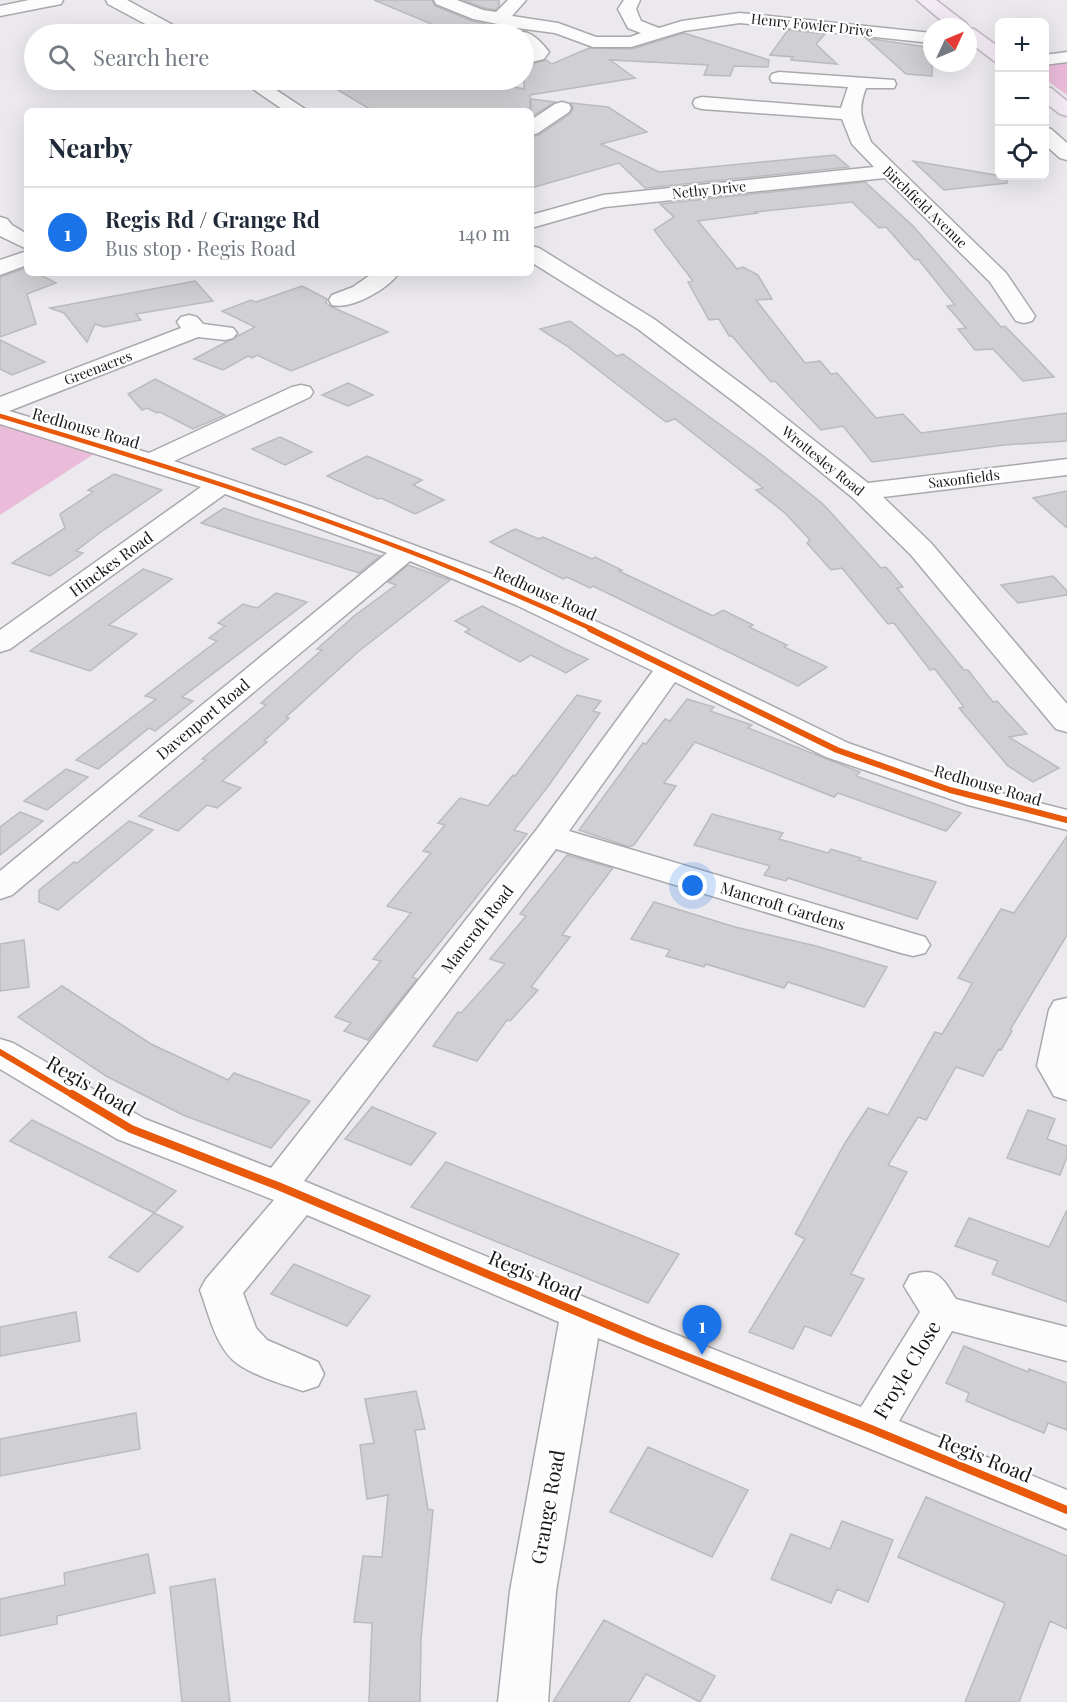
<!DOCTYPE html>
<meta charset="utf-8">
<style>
:root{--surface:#fff;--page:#f2f2f3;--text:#1f2937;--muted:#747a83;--line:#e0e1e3;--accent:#1a73e8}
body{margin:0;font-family:"Playfair Display",serif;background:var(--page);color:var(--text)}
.controls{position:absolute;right:18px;top:18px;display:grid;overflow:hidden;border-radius:9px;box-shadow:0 6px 24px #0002}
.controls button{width:54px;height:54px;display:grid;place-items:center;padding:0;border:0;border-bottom:2px solid var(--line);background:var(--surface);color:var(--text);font:30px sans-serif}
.compass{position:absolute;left:923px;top:18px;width:54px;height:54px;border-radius:50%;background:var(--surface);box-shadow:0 6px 24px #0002;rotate:46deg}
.you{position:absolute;left:693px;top:886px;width:21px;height:21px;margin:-15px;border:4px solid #fff;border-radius:50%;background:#1a73e8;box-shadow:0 0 0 9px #1a73e833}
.badge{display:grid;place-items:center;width:39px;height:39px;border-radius:50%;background:var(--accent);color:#fff;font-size:20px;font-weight:700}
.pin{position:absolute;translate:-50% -50px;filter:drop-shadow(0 2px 3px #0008)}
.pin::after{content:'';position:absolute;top:32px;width:21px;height:18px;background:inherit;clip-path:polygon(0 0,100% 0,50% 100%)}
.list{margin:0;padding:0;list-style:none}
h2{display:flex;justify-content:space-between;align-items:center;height:78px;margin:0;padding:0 24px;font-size:26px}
h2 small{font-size:20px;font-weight:400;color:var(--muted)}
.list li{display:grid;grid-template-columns:39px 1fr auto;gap:18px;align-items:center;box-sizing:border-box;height:90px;padding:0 24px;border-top:2px solid var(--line)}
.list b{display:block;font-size:22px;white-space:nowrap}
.list p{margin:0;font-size:20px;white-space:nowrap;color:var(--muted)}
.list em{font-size:20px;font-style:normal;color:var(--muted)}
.icon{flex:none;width:33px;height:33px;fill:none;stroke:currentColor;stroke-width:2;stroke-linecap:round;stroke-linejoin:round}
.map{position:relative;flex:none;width:1067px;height:1702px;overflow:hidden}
.search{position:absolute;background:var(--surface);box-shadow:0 6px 24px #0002;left:24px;top:24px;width:510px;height:66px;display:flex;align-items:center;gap:15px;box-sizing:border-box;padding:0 21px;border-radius:33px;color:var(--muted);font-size:22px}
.panel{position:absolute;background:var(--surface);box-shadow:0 6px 24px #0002;left:24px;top:108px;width:510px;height:168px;border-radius:9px}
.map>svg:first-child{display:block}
.green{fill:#ebbcda}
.building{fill:#d0cfd3;stroke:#bbbabe;stroke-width:1.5}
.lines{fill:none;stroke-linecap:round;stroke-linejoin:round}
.minor-casing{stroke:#aaa8ad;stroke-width:3}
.highway-casing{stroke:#c0b7c2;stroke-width:3}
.minor{fill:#fcfcfc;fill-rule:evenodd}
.highway{fill:#f3ebf4;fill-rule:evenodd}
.cycleway-far2-casing{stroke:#fff;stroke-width:8}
.cycleway-far1-casing{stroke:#fff;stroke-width:10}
.cycleway-casing{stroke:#fff;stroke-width:11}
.cycleway-far2{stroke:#e8590c;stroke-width:4.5}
.cycleway-far1{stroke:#e8590c;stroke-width:6}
.cycleway{stroke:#e8590c;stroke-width:8}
.labels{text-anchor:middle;stroke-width:4.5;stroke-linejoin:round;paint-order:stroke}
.far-street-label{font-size:14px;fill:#18171a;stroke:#fff}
.street-label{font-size:16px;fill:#18171a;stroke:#fff}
.near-street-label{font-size:20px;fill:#18171a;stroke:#fff}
</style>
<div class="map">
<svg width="1067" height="1702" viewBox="0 0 1067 1702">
<rect width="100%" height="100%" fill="#ebe9ee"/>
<path class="green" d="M1067,62V95L1045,79L1044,64Z
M0,420L100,450L0,515Z"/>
<path class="building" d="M374,0H432L435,6L472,21L500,27V30L486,33L467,25L448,31Z
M463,0H499V6L495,10L484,8Z
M788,30L825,34L816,44L837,64L791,60L793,57L770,55Z
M684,33L769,60L768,67L734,66L730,76L704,75L708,65L610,60L635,78L530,95V111H373L321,80H426L427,88L465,80H483L524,89V66L546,60L552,64L589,48L632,49Z
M866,38L932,48V76L906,74Z
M531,99L555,102L531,117Z
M571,103L608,107L647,132L601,144L659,172L835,155L849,167L645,188L619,163L531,188V137L539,135L570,114L573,109Z
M913,161L1007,177V183L944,190Z
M865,182L913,226L1001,327L1005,326L1054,377L1023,381L993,349L975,350L958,329L966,328L947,306L955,305L918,259L915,260L886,227L879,228L852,202L755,212L757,213L698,221L737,269L743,267L758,275L772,299L756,300L805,363L820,361L831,374L837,373L876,418L903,414L921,433L1067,413V441L1004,445L872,462L843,426L821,430L775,381L771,382L732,336H729L719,319L709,320L688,282L693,281L654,230L674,217L660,204Z
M26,268L27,273H37L56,283L27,294L36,324L0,337V277Z
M195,281L213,301L136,314L141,320L104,327L95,324L87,342L64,313L50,308Z
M302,286L327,299L326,303L332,307L388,332L291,371L257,355L252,358L248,356L223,370L194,359L255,327L222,311L251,300L256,302Z
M570,321L617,356L623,354L762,455L823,504L881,568L886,567L903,587L897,588L964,670H968L993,702L997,701L1027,734L1009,737L1059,768L1033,782L1008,766L959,708L964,707L935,669L930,670L894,623L888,624L842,568L831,570L807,543L810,540L785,513L756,490L763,488L675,419L666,422L567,346L540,329Z
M0,340L45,362L12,375L0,369Z
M155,379L225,415L193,429L160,412L157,413L147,408L142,410L128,394Z
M348,383L373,395L348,406L322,395Z
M280,437L312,452L285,465L252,449Z
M367,456L422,480L413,485L444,500L415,514L381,498L378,499L327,476Z
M114,474L162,490L98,534L76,551L83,553L50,576L12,563L65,528L60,514L93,492L88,490Z
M1067,491V528L1033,498Z
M224,508L250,517L380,556L359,573L201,523Z
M515,529L539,539L543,537L592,559L595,557L622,570L619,571L713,616L723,610L753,625L749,627L787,645L784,647L827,667L798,686L593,586L590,588L567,577L563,579L490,542Z
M408,565L450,580L359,651L286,717L289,718L264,741L267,742L222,781L241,788L217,808L207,805L178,831L139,816L206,760L202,759L266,705L261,703L322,650L317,649L354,616L396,585L388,582Z
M143,569L172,579L109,625L137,634L90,671L30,651Z
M1053,576L1067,591V595L1018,603L1001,585Z
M276,593L307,602L182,697L193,701L155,731L149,728L98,769L76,760L156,699L145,696L217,641L209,638L225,626L218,623L243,604L257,608Z
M482,606L565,649L588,659L566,673L531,655L520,662L465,632L470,629L455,621Z
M577,695L601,701L593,711L600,713L549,785L514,830L527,834L412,977L417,979L368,1040L344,1031L351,1023L335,1017L381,961L373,959L411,913L387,906L431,853L423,851L445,825L438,823L460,798L488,806L513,775L515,776Z
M687,699L714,707L710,711L752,725L748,728L860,772L856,776L961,813L946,831L838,793L834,797L695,742L664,783L676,786L634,845L629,847L579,830L643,743L646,744L665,719L670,721Z
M66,769L88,777L47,810L24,801Z
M20,812L43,821L0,855V827Z
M712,814L783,833L779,839L828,853L831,849L861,858L859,860L936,882L917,919L788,878L786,881L764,875L770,866L694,845Z
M129,821L153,830L58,910L39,902V890L74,862L77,863Z
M1067,836V935L1010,1030L1012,1031L1001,1050L999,1049L983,1076L956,1067L926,1120L918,1117L888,1165L907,1172L851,1274L864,1279L831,1336L805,1326L793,1349L749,1332L805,1239L795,1234L845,1143L868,1108L888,1115L935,1032L942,1034L967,993L972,983L958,978L1001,909L1014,913Z
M567,855L613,868L562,935L570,937L531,987L538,990L510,1021L507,1020L477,1061L433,1046L458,1012L461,1013L505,964L490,959L526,916L520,914Z
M654,902L735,927L816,946L887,967L864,1007L788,982L784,988L706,964L704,967L666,956L670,950L631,939Z
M24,940L29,987L0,991V944Z
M62,986L151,1044L228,1080L234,1073L310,1101L271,1148L183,1115L106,1076L18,1017Z
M372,1107L436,1133L411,1165L345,1139Z
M1028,1110L1055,1119L1047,1139L1067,1146V1157L1060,1175L1007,1158Z
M32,1120L176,1191L154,1213L10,1141Z
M446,1162L679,1254L648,1303L411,1207Z
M1067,1210V1302L992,1274L998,1261L955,1246L969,1218L1049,1247Z
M154,1213L183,1227L138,1272L109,1257Z
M294,1264L370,1296L347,1326L271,1294Z
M76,1312L80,1341L0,1356V1327Z
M964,1346L1028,1372L1029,1369L1067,1383V1430L1048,1423L1044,1433L966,1401L969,1393L946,1383Z
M416,1391L425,1429L415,1430L428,1509L433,1510L421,1639L420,1702H369L372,1623L354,1622L363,1556L382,1557L388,1495L367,1499L360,1445L374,1443L365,1399Z
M136,1413L140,1449L0,1476V1439Z
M648,1447L748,1490L712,1557L610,1512Z
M926,1497L1067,1556V1629L1050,1621L1019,1702H965L1005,1603L898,1557Z
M842,1521L893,1540L868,1602L837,1589L831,1603L771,1579L791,1534L830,1549Z
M148,1554L155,1593L57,1616V1624L0,1636V1599L65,1585L64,1573Z
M215,1579L230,1702H182L170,1587Z
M604,1620L715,1676L700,1702L646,1674L629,1702H553Z"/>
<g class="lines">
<g class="minor-casing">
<path id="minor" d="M29,0H63L61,4L0,16V6Z
M106,0H127L182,30L185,34H164L108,4Z
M434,0H457L483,10L496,12L508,0H526L512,16L558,23L596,37H630L641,33L628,28L618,9L624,0H640L636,9L641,21L659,28L682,21L740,13L932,33V43L740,23L684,31L631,47H593L555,33L517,28L473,19L436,4Z
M524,32C534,34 543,44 549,52L544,59L524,64V54L529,52L524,46V34H517Z
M1067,52V62L1044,65V55Z
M779,72L894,80L896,84L894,88H866C857,112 862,119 871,142L1006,273L1035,316L1032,321L1024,323L1016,321L990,282L885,178L605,207L531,228V215L603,195L874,167L852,144L842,119L702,109L695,107L693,103L695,99L702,97L841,108L848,87L772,82L770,78L772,74Z
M240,80H261L308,111H285Z
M562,102L569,104L571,108L569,112L538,133L531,135V120L555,104Z
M1044,127L1051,129L1067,143V160L1060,158L1044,144Z
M0,217L7,219L12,225L27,234V249L0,236Z
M531,246L539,248L654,319L759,397L868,483L1067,459V475L883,497L931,543L1067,704V732L1056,729L911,555L853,498L741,407L638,329L531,262Z
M27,251V265L0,275V260Z
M373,273H399C388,289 351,310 332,305L329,300L332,295L353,287Z
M189,315L197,317L203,324L233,328L237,333L233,338L225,340L198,337L9,411L149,453L292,387L301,385L310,387L313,392L310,397L174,461L312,507L491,574L626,635L848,743L962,783L1067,810V830L968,805L826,757L675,682L569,831L925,937L930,945L925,953L913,956L901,953L556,849L304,1181L659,1328L861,1407L920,1312L904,1286L910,1275C938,1266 942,1278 956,1299L1067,1327V1361L952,1331L899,1421L1067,1490V1529L598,1338L556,1591L548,1702H498L510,1591L559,1322L307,1215L243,1293L256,1328L267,1340L318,1362L324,1374L318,1386L303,1391C284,1385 255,1376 238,1364C216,1349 209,1314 200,1290L206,1279L274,1200L117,1139L0,1069V1039L13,1043L145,1119L271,1168L537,829L653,671L516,605L410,561L12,895L0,899V871L387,553L225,494L10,649L0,652V630L201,487L0,424V397L181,328L177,322L181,317Z
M1067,998V1100L1054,1096L1037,1066L1049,1010L1054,1001Z"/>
</g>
<g class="highway-casing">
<path id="highway" d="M917,0H936L966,23L969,27L968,28L974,29L1000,48V62L994,61L968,41V27H949Z
M1044,87L1051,88L1067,101V116L1060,114L1044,102Z"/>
</g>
<use href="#minor" class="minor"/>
<use href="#highway" class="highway"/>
<g class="cycleway-far2-casing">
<path id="cycleway-far2" d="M0,416C202,476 403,540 594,630"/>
</g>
<g class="cycleway-far1-casing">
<path id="cycleway-far1" d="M590,629L837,750L950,790L1067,820
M0,1052L74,1096"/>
</g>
<g class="cycleway-casing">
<path id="cycleway" d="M72,1094L131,1129L278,1186L644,1340L871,1429L1067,1510"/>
</g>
<use href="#cycleway-far2" class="cycleway-far2"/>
<use href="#cycleway-far1" class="cycleway-far1"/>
<use href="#cycleway" class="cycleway"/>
</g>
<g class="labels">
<g class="far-street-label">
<text transform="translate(812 25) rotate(6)" y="5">Henry Fowler Drive</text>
<text transform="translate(709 190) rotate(-6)" y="5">Nethy Drive</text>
<text transform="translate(925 207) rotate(44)" y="5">Birchfield Avenue</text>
<text transform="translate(98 368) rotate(-21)" y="5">Greenacres</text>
<text transform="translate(823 461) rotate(39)" y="5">Wrottesley Road</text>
<text transform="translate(964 479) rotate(-7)" y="5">Saxonfields</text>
</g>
<g class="street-label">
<text transform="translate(86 428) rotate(16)" y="6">Redhouse Road</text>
<text transform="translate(111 564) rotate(-36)" y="6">Hinckes Road</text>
<text transform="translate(545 593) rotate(24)" y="6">Redhouse Road</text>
<text transform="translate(203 719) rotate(-40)" y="6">Davenport Road</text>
<text transform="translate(988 785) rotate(16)" y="6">Redhouse Road</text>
<text transform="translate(783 906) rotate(17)" y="6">Mancroft Gardens</text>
<text transform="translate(477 929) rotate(-52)" y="6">Mancroft Road</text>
</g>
<g class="near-street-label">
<text transform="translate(91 1086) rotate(30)" y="7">Regis Road</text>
<text transform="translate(535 1276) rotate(23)" y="7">Regis Road</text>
<text transform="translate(907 1370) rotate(-59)" y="7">Froyle Close</text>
<text transform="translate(985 1458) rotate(22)" y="7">Regis Road</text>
<text transform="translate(548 1507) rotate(-80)" y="7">Grange Road</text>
</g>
</g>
</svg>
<div class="controls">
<button>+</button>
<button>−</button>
<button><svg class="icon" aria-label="locate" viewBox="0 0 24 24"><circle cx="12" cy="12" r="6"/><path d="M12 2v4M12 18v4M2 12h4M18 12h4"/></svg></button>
</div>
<svg class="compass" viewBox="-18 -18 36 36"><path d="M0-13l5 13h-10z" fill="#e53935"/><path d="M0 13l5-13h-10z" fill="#747a83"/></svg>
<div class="you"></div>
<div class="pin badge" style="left:702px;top:1355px">1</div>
<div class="search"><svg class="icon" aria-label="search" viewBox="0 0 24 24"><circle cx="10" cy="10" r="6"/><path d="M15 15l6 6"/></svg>Search here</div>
<section class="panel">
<h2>Nearby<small></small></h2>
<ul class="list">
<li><span class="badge">1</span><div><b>Regis Rd / Grange Rd</b><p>Bus stop · Regis Road</p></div><em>140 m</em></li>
</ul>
</section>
</div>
